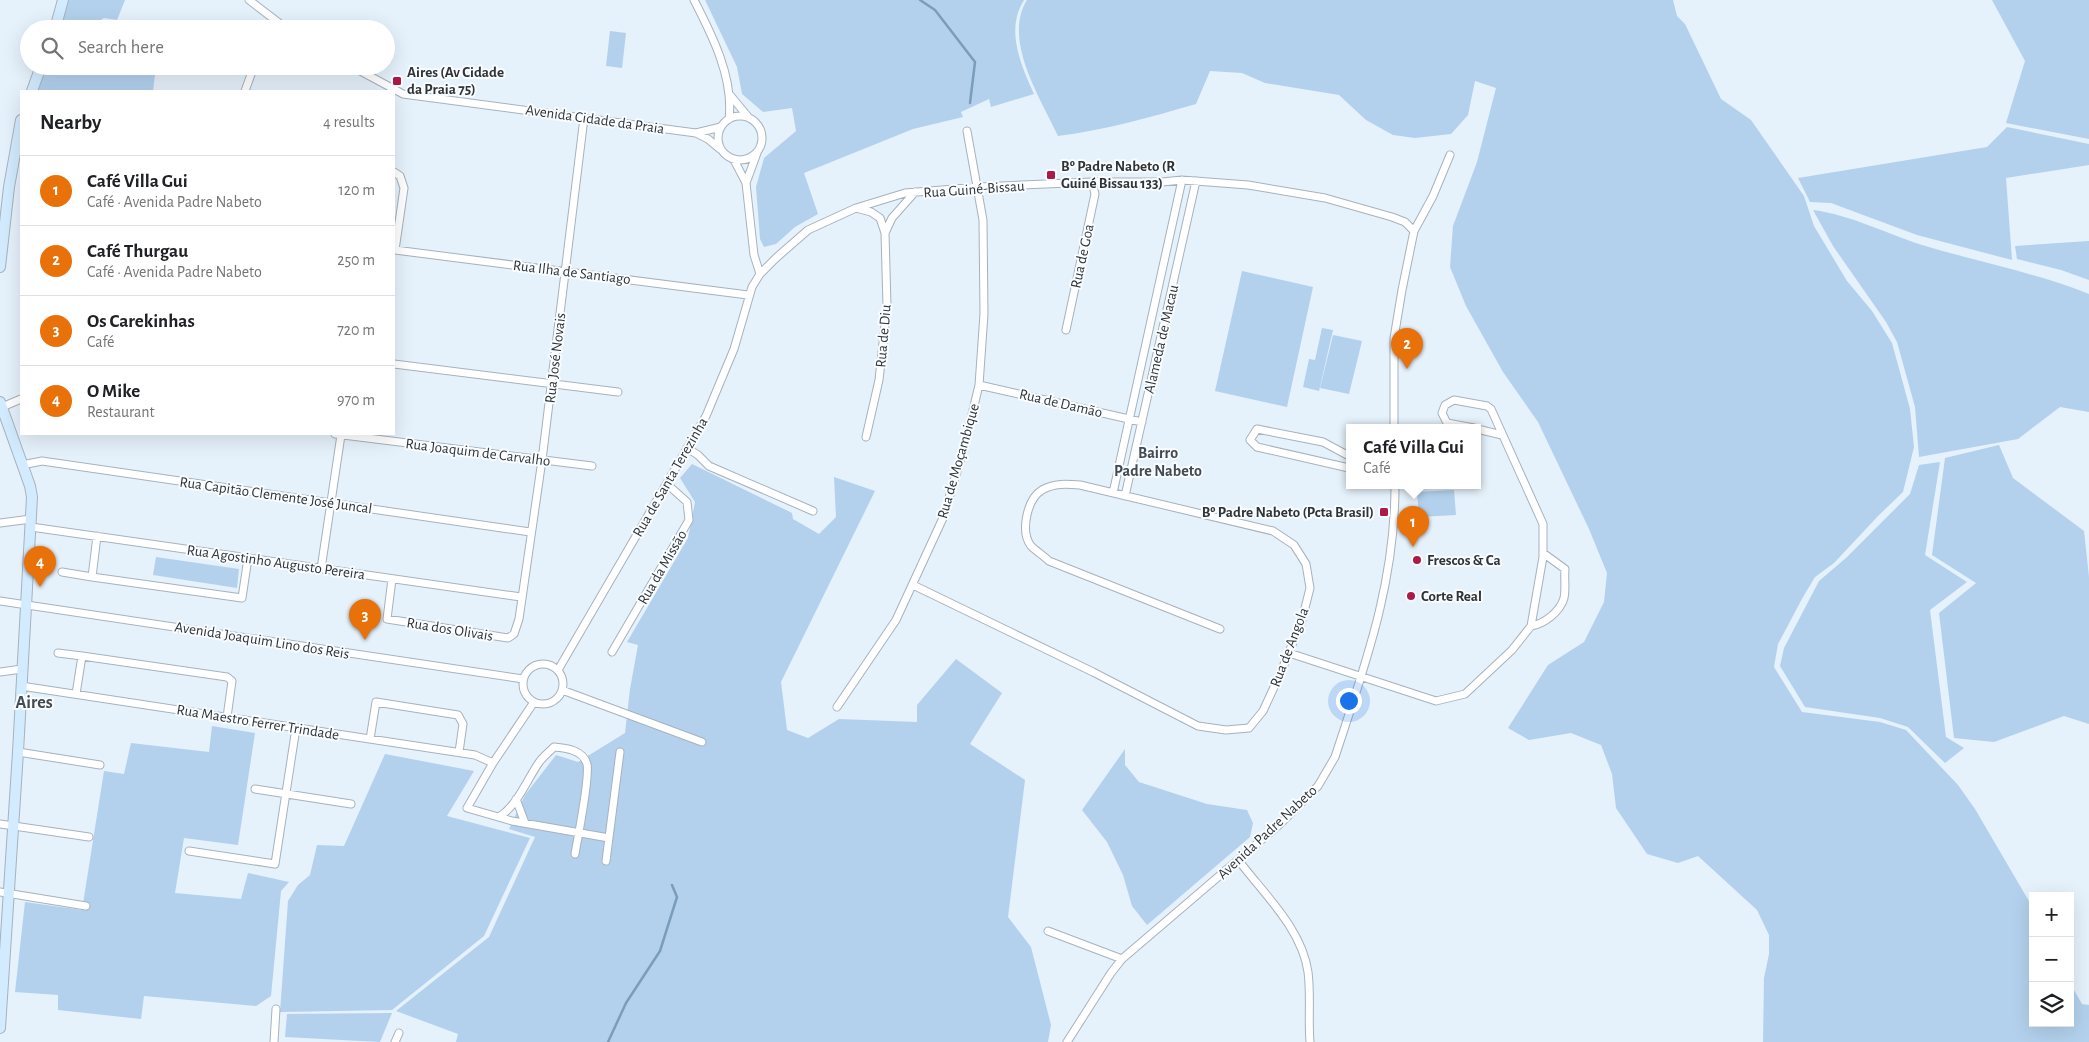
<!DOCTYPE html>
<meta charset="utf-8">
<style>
:root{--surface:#fff;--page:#f6f6f6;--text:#202124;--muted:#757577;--line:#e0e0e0;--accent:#ad1a46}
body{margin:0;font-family:"Alegreya Sans",sans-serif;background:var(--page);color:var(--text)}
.controls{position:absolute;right:15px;bottom:15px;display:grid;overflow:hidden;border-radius:0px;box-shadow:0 5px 20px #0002}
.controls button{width:45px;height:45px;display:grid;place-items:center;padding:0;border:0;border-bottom:1px solid var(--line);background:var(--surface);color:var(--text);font:25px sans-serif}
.you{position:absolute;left:1348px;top:700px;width:18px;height:18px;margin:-12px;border:4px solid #fff;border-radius:50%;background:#1a73e8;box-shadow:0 0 0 8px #1a73e833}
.badge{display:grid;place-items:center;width:32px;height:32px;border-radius:50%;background:var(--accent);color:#fff;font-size:16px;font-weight:700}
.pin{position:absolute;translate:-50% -41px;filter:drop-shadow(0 1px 2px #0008)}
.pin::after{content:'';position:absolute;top:26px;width:18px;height:15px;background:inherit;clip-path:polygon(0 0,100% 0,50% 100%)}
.popup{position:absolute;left:1346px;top:424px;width:135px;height:65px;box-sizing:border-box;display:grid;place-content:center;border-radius:0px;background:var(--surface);filter:drop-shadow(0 1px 4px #0005);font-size:16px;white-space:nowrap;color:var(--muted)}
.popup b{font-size:19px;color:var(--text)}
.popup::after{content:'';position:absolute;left:50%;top:100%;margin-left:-10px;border:10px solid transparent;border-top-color:var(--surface)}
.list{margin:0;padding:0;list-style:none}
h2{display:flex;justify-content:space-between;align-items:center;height:65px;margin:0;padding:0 20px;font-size:21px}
h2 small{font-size:16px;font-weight:400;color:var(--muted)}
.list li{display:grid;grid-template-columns:32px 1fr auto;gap:15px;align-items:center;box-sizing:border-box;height:70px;padding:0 20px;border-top:1px solid var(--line)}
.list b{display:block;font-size:19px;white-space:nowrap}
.list p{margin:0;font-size:16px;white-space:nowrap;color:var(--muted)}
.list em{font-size:16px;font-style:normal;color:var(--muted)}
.icon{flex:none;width:28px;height:28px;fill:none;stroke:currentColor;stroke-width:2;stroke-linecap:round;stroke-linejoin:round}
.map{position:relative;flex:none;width:2089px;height:1042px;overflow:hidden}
.search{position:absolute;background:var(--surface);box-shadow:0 5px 20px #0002;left:20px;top:20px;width:375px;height:55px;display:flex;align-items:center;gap:12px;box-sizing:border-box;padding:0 18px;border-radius:28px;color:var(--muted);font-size:19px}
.panel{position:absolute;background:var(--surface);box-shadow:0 5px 20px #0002;left:20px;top:90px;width:375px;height:345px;border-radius:0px}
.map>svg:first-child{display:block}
.green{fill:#b3d1ed}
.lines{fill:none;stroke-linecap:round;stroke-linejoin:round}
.stream{stroke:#7b9dbb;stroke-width:2.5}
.street-casing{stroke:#a7b2bc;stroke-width:9}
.secondary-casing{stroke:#a7b2bc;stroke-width:12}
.street{stroke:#fff;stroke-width:7}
.secondary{stroke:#d3ebfe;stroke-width:10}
.poi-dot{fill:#ad1a46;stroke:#fafdff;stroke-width:2}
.labels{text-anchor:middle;stroke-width:4;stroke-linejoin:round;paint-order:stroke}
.poi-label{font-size:15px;font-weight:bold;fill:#2f3438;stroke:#fafdff;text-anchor:start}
.street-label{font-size:15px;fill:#2f3438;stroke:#fafdff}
.neighbourhood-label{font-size:16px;font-weight:bold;fill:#424b54;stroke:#fafdff}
.quarter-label{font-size:18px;font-weight:bold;fill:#424b54;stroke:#fafdff}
</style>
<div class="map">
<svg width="2089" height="1042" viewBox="0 0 2089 1042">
<rect width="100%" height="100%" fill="#e5f1fb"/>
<path class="green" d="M68,0H125L117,20L104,18L86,29H59Z
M705,0H1024C1005,30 1021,65 1034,94L991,107L989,99L961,112L963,117L913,129L804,173L818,214L795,227L776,244L764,247L760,239L756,187L764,158L796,131L792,108L763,112L742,94L737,67Z
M1027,0H1673L1677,16L1685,24L1721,99L1751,120L1804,196L1814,226L1847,281L1872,311L1892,343L1910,409L1914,447L1903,492L1879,515L1834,563L1815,577L1803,597L1778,644L1774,667L1802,712L1880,722L1906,730L1958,785L1975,809L2033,908V1023H2070V983L2082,1004L2089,1005V1042H1763L1764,978L1769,954V935L1757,910L1698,856L1678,863L1647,854L1616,808L1612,774L1601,745L1571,733L1529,740L1508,728L1548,665L1584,642L1604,602L1607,573L1589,529L1538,422L1503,372L1466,306L1450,267L1453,226L1477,162L1496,88L1475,81L1468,115L1451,134L1415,138L1393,135L1366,120L1339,95L1265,83L1242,73L1210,71L1196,104C1151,117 1105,130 1058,136C1041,99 1002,40 1027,0Z
M1992,0H2089V139L2006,123L2025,61Z
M101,23L160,28V29H92Z
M610,31L626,33L622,68L606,66Z
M47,66H156L153,91H38Z
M2007,127L2089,144V165L2006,178L2012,260L1917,235L1831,203L1810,202L1798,178L1987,147Z
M1813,210C1851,215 1885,233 1922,245C1978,262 2034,272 2089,294V412L2060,407L2018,439L1919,457L1915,407L1897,342L1886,322L1833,246Z
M2089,241V280L2061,270L2017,259L2015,246Z
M1242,271L1313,287L1287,407L1215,391Z
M1322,328L1333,330L1319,391L1303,387L1309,359L1315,360Z
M1333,335L1362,341L1349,394L1320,388Z
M1999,445L2013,478L2084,531L2089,577V724L2064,716L1994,742L1954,738L1939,613L1976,583L1932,555L1945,458Z
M1940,462L1925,555L1967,582L1930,610L1946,737L1964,748L1945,763L1908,727L1880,718L1805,707L1780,666L1784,648L1819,581L1846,558L1910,494L1919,465Z
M692,464L792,513L793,519L819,534L836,517L834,477L875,491L781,682L787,730L808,738L839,719L917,722V705L956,659L1002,693L970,744L1025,780L1008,917L1031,947L1051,1025L1048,1042H456L458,1034L396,1011L489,937L535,837L509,829L525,795L556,755L578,762L625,733L630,689L638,645L627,642L688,538L695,502L680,478Z
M1454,490L1456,515L1419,517L1417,492Z
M156,557L239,569L237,588L153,575Z
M212,726L255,733L238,845L184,838L175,893L241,899L248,873L289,882L281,891L271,996L256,1006L144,996L141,1019L58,1010V995L15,992L25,902L82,910L104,771L124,774L131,743L209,752Z
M1125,749V765L1139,782L1207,804L1247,810L1253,823L1250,837L1147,925L1132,906L1123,875L1107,842L1082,810Z
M385,754L474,771L447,816L530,838L484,936L392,1010L280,1012L288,901L298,885L310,875L317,845L344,846Z
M392,1013L380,1042L285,1037L287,1014Z"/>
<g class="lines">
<path class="stream" d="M920,0L935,10L975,62L970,103
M608,1042L626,1003L660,951L677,897L672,885"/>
<g class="street-casing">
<path id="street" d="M249,0L287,29
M694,0C712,35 734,78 729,119
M351,66L403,94L696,133L708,139L720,149
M245,91L254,66
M730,95L749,118
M718 138a22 22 0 1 1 44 0a22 22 0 1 1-44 0Z
M696,133L721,127
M734,160L746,183L754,255L760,274
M394,172L400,176L404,188L395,250L748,295
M746,183L757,153
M856,208L871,212L880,218L885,233L887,306L879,380L866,437
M885,233L892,218L915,192
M1066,330L1095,194L1092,182
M394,364L618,392
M979,385L1142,422
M2,407L21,399
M1394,428V338L1402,290L1414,231L1433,196L1450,155
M1477,429L1502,435
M335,434L592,466
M687,448L698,455L709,466L813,511
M1349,456L1323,442L1257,429L1250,440L1257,447L1349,468
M22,465L42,461L530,532
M1113,493L1182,180
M1125,496L1196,181
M0,523L31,519
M31,527L521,597
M97,536L92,577L242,598L248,558
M321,569L341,435
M62,572L92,577
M392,579L387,619L508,638L514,634L519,619L542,460L584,118
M913,585L1093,672L1198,726L1226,730L1249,728L1263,711L1281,672L1302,620L1310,588L1306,564L1294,545L1273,531L1080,485C1067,484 1054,483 1042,490C1027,499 1020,532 1031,546C1036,551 1044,556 1049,561L1220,629
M0,601L523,679
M1531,626C1544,624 1560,612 1564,598C1566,589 1564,578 1565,569L1543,553
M612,652L689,520L687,502L667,484
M58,653L82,656
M1289,653L1436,701L1465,694L1512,650L1531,626L1543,557V524L1491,409L1487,406L1454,400L1445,405L1442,413L1447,423L1474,428
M523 684a20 20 0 1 1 40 0a20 20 0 1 1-40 0Z
M558,670L706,416L734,349L752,287L760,274L776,258L808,230L856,208L905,193L979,187L1092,182H1162L1182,180L1248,185L1325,198L1392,217L1405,222L1414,231
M0,672L22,669
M21,686L475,755L493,763
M562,690L702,742
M76,694L82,656L227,677L232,681L227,717
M534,702L493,763L467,808L512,821L609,838
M837,707L896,620L943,518L964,448L979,385L984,314L983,220L967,131
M370,739L376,702L458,715L463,724L459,752
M18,752L100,765
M255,789L351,804
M516,799L525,823
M499,817C518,805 527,779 540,761C544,756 549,752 554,747C566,748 583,750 587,764C590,778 578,836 575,854
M0,824L89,837
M189,851L275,864L296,728
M606,861L620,752
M1239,861C1264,894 1302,929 1308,972C1311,995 1308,1019 1310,1042
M0,892L86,906
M1048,931L1122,959
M274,1042L276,1009
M395,1042L399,1033
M1067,1042L1111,973L1122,959L1280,824L1318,786L1335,757C1365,665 1395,584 1395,486"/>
</g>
<g class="secondary-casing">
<path id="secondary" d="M55,29L63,0
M32,91L41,66
M0,267L9,187L21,120
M0,402L30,486L32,497L18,752L0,1028"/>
</g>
<use href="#street" class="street"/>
<use href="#secondary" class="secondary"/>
</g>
<g class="poi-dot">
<rect x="392" y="76" width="10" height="10" rx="2.5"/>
<rect x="1046" y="170" width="10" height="10" rx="2.5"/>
<rect x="1379" y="507" width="10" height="10" rx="2.5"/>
<circle cx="1417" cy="560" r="5"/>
<circle cx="1411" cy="596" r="5"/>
</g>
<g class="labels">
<g class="poi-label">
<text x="407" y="77">Aires (Av Cidade<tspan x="407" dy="17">da Praia 75)</tspan></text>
<text x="1061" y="171">Bº Padre Nabeto (R<tspan x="1061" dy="17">Guiné Bissau 133)</tspan></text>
<text x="1374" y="517" text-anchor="end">Bº Padre Nabeto (Pcta Brasil)</text>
<text x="1427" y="565">Frescos &amp; Ca</text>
<text x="1421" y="601">Corte Real</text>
</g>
<g class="street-label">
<text transform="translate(595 119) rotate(8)" y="5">Avenida Cidade da Praia</text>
<text transform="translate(974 189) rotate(-4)" y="5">Rua Guiné-Bissau</text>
<text transform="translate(1082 256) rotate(-78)" y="5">Rua de Goa</text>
<text transform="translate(572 272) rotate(7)" y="5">Rua Ilha de Santiago</text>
<text transform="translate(883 336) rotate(-85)" y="5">Rua de Diu</text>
<text transform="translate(1161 339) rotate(-77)" y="5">Alameda de Macau</text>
<text transform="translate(555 358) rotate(-83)" y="5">Rua José Novais</text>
<text transform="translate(1061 403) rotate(13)" y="5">Rua de Damão</text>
<text transform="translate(478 452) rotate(7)" y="5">Rua Joaquim de Carvalho</text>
<text transform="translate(958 461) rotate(-74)" y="5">Rua de Moçambique</text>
<text transform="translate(670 477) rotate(-60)" y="5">Rua de Santa Terezinha</text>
<text transform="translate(276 495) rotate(8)" y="5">Rua Capitão Clemente José Juncal</text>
<text transform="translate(276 562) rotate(8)" y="5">Rua Agostinho Augusto Pereira</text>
<text transform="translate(662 567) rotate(-60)" y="5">Rua da Missão</text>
<text transform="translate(450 629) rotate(9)" y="5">Rua dos Olivais</text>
<text transform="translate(262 640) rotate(9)" y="5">Avenida Joaquim Lino dos Reis</text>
<text transform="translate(1289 647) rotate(-69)" y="5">Rua de Angola</text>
<text transform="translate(258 722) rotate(9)" y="5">Rua Maestro Ferrer Trindade</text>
<text transform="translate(1267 832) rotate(-43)" y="5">Avenida Padre Nabeto</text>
</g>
<g class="neighbourhood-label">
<text x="1158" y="458">Bairro<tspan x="1158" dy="18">Padre Nabeto</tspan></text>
</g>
<g class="quarter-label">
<text x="34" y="708">Aires</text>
</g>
</g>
</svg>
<div class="controls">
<button>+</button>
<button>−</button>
<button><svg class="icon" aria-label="layers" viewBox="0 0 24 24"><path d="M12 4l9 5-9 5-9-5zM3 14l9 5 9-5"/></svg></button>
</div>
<div class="you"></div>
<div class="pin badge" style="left:1413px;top:547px;background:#e8710a">1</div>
<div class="popup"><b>Café Villa Gui</b>Café</div>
<div class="pin badge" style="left:1407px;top:369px;background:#e8710a">2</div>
<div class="pin badge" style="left:365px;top:640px;background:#e8710a">3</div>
<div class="pin badge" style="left:40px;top:587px;background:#e8710a">4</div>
<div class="search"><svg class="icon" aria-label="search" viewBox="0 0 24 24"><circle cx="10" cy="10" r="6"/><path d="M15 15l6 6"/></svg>Search here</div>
<section class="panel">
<h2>Nearby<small>4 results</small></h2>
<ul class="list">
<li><span class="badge" style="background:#e8710a">1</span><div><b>Café Villa Gui</b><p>Café · Avenida Padre Nabeto</p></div><em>120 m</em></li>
<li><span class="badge" style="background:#e8710a">2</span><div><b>Café Thurgau</b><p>Café · Avenida Padre Nabeto</p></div><em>250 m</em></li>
<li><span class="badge" style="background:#e8710a">3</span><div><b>Os Carekinhas</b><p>Café</p></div><em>720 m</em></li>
<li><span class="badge" style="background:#e8710a">4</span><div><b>O Mike</b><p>Restaurant</p></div><em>970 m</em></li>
</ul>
</section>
</div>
